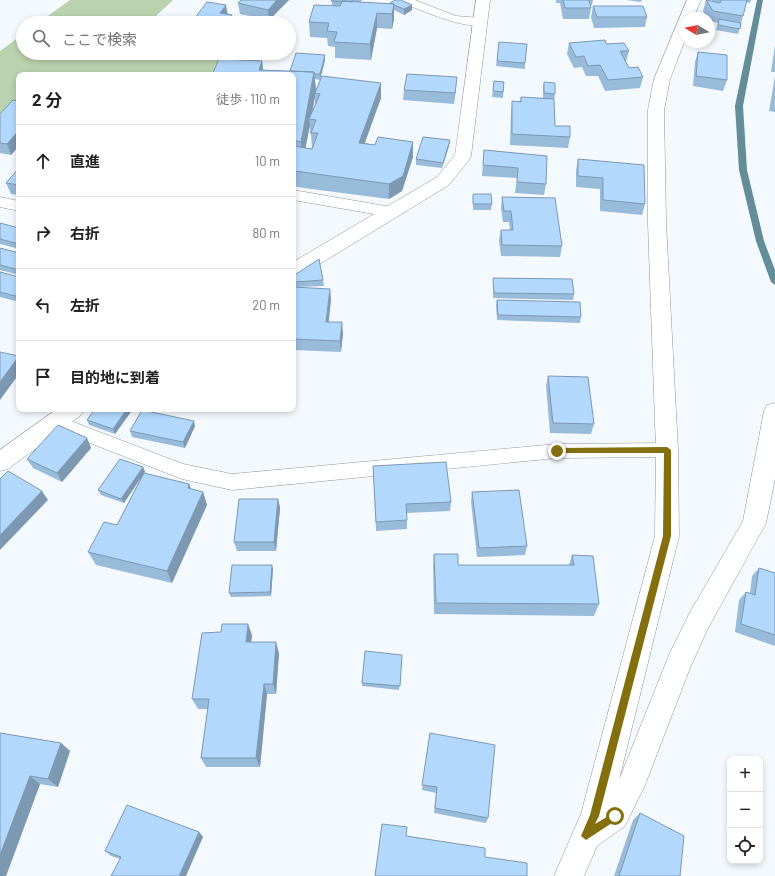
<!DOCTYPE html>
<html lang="ja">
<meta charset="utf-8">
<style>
:root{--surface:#fff;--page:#f2f2f2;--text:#222;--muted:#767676;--line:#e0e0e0}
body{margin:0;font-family:Barlow,"Noto Sans JP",sans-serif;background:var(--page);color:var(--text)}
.controls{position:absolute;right:12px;bottom:12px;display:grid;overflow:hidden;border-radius:8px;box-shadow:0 2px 6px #0003}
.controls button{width:36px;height:36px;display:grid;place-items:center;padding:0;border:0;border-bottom:1px solid var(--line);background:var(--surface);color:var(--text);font:20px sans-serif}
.compass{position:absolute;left:679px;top:12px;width:36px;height:36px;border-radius:50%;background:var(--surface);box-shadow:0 2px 6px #0003;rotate:280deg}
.stop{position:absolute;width:12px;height:12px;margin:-9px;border:3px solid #846f0e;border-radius:50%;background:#fff}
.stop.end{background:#846f0e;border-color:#fff;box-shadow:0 1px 4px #0008}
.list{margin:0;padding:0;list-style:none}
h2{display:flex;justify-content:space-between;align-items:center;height:52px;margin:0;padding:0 16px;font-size:17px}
h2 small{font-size:13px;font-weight:400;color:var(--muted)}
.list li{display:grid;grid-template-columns:26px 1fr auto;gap:12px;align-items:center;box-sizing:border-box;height:72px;padding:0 16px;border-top:1px solid var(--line)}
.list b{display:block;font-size:15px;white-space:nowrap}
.list em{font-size:13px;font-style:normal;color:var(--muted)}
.icon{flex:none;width:22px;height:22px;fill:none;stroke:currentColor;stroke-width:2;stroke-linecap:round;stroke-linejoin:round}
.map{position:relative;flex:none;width:775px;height:876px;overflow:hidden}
.search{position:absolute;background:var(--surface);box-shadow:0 2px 6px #0003;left:16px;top:16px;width:280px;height:44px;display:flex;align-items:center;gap:10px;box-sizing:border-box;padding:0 14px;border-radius:22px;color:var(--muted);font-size:15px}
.panel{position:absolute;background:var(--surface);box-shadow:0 2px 6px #0003;left:16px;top:72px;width:280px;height:340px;border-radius:8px}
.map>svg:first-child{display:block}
.green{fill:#bad3ae}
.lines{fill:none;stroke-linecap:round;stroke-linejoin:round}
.stream{fill:#638d99;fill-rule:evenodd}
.lane-casing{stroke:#8e959d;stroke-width:1}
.street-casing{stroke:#8e959d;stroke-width:1}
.lane{fill:#fff;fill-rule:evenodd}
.street{fill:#fff;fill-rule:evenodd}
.wall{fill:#99bbda;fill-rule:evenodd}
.shaded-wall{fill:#7d98b1}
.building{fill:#b2d9fd;stroke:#7d98b1}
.route{fill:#846f0e}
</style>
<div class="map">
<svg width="775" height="876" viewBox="0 0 775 876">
<rect width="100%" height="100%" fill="#f4f9fe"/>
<path class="green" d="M70,0H173L157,15L154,23H38Z
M23,34V53L249,54L253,69L237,75H19V101L0,115V51Z"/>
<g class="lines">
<path class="stream" d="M757,0H763L743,106L747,170L764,241L775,270V285L771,282L756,241L739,170L735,106Z"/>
<g class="lane-casing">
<path id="lane" d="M399,0H415L456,16L480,18L486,22C476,35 415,8 401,2Z
M293,190L391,207L396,209L398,212L396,215L391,217L293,200Z
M0,197L19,201V211L0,207Z
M55,415L183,464L232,474L557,444L667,443L673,445L676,450L673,455L667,457L557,458L232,490L182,479L49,427L46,422L49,417Z"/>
</g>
<g class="street-casing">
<path id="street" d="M476,0H490L471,156L469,160L449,185L300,276L293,278V262L437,177L455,155Z
M687,0H701L693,18H685V40L670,79L664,110L666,223L678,450L679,536L619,780L669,655L689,614L743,521L764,411L767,405L775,403V479L766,523L707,630L690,668L645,785L625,826L597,846L584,876H554L581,814L655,536L656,450L648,223V110L654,79Z
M57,409H84L81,415L8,469L0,471V450Z"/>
</g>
<use href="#lane" class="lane"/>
<use href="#street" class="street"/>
</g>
<path class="wall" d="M289,0L269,20L240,14L238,3Z
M332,0H362L361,2L390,4V3L412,10L404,15L394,10V19L392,29L377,28L371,60L335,58V47L328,46L327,38L310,37L309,22L332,6Z
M556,0H593L592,5H590L591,8L589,19H563L560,3H556Z
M626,0H642L641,2Z
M706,0L712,1V0H751L750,3L746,2L743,16L738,34L716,30L718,23L709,21V18H707L703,11Z
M593,6L647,17L645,27L594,28L591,17Z
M499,42L525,63V69L496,66Z
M569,43L606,44L629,51L626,62L629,68L643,77L640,88L605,91L598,76H586L582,67L574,68L567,54Z
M775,45V72H771Z
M698,52L727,80L723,91L693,86L695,62Z
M325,60L320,79L381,98L365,143L375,145L413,142V157L402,191L389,199L304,188L293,186V75H212L262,61L263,70L290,71ZM315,79L320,80L316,90ZM315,96V104L312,112L315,97ZM310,125V134H311L312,148V149L305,148Z
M775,76V112L769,111Z
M494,81L504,82L503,98L492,97Z
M544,82L555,94L554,100L555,126L570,137L568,148L510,145L511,112L512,101H520L521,97L543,98V88Z
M456,88L454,104L403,100L404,90Z
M19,101V146L11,155L0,153V114Z
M449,146L442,168L416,165V159Z
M484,150L547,156L546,184L544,195L515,193L517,178L482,176Z
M578,159L645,204L642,215L600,211V189L576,187V170Z
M19,168V195L11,194L6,183Z
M473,194L492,204L491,210H473Z
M502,197L562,246L560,257L501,256L499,241L501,230H510L509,222H503L501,208Z
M0,223L19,228V249L0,244Z
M0,248L19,253V275L0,270Z
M0,272L19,277V302L0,297Z
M293,276L323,280L324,286L297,287L293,283Z
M493,278L574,294L573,300L493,298Z
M293,287L331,299L329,322L343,333L341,352L293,350Z
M497,300L581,317L580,323L497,320L496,305Z
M548,376L594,424L591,434L550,433L546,386Z
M95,409H133L115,434L89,425L87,420Z
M195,426L185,448L132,437L130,431Z
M87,438L91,448L62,482L33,468L27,459Z
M373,466L451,502L450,511L407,513V529L376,531Z
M143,467L145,472L144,473L189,484L191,489L203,492L207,505L172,583L96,565L88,552L117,525L143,474L124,503L101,495L98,490Z
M472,492L527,546L525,555L477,557L471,501Z
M278,499L280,508L276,551H237L234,542Z
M434,554L458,565H569L572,555L599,604L594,616L434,614L433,566Z
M759,568L775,573V646L735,632L739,600L746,592L750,593L752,576Z
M273,569L271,596L231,597L229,593Z
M252,635L251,642L279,653L276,694H267L260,767H206L201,758L208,709H198L192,699Z
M402,655L399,690L362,686V683Z
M0,733L61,743L70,751L58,787L40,784L6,876Z
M430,733L488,818L486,823L434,813L436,793L422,790Z
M640,813L680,876H614L633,820Z
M199,832L203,837L120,859L111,856L105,851Z"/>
<path class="shaded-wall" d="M277,0H289L269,20L268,10Z
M394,4V19L392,29V14Z
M226,5L228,16L220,13Z
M412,5V10L404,15V9Z
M377,13V28L371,60L370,44Z
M232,15L234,23H226Z
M325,55V60L320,80V74Z
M262,61L264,75L259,70Z
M314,72L316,91L315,93V96L311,119H309L310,125L303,161L301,142Z
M457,77L456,88L454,104L455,93Z
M381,83V98L359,158V143Z
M19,130V146L11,155L7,144Z
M450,140L449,146L442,168L443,163Z
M413,142V157L402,191L389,199V184Z
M330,289L331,299L327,332L326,322Z
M342,322L343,333L341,352L340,341Z
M19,356V374L0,400V382Z
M127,409H133L115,434L113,429Z
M194,421L195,426L185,448L183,442Z
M87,438L91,448L62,482L57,473Z
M143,467L145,472L124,503L121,499Z
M189,484L194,497L188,488Z
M42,491L48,500L0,550V535Z
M203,492L207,505L172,583L167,571Z
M278,499L280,508L276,551L274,542Z
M272,565L273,569L271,596L270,592Z
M248,624L252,635L250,653L246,642Z
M276,642L279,653L276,694L273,684Z
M264,684L267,694L260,767L256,758Z
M61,743L70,751L58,787L48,779Z
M30,776L40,784L6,876H0V855Z
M199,832L203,837L186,876H179Z"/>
<path class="building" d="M241,0H277L268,10L238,3Z
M332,0H353L352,2L342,1V2L331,1Z
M395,0H401L412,5L404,9L394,5V4L390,3Z
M563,0H589L591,8H565Z
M706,0L720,3L721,0H747L743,16L713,11Z
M342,1L394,4L392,14L377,13L370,44L334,42L337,32L327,31L329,23L309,22L314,5L340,6Z
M207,2L226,5L220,13L232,15L226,23H191Z
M593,6H643L647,17H597Z
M719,19L741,23L740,29L718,25Z
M605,40L606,44L624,43L629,51H620L629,68L638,67L643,77L608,80L600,65L588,66L584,56L576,57L569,43Z
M499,42L527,44L525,63L497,61Z
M698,52L727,55V80L696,76Z
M296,53L325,55L320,74H314V72L290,71Z
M219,59L262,61L259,70L314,72L301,142L293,140V75H212Z
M407,74L457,77L455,93L404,90Z
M322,76L381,83L359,143L375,145L378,137L413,142L403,176L389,184L302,172L293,171V146L312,149L318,133H311L316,120L309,119L320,94L315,93Z
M494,81L504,82L503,92L493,91Z
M544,82L555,83V94L544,93Z
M521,97L554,99L555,126H570V137L512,134V101L521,102Z
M13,100L19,101V130L7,144L0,143V114Z
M423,137L450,140L443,163L416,159Z
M484,150L547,156L546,184L517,182L518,168L483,165Z
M578,159L644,165L645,204L603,200V178L578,176Z
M19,168V185L6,183Z
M473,194H491L492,204H473Z
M502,197L555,198L562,246L502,245L501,230H513L511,211H504Z
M0,223L19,228V244L0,239Z
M0,248L19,253V270L0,265Z
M319,259L323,280L296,282L293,279V276Z
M0,272L19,277V297L0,292Z
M493,278L572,279L574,294L494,293Z
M293,287L330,289L326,322H342L340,341L293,339Z
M497,300L580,302L581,317L498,315Z
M0,352L19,356L0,382Z
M548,376L588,377L594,424L553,423Z
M95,409H127L113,429L87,420Z
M142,410L194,421L183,442L130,431Z
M58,425L87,438L57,473L27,459Z
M120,459L143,467L121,499L98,490Z
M446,462L451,502L406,504L407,520L376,522L373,466Z
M8,471L42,491L0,535V479Z
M144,473L189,484L188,488L203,492L167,571L88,552L104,522L117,525Z
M519,490L527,546L479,548L472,492Z
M239,499H278L274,542H234Z
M434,554H458V565H574L572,555L593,556L599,604L436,603Z
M232,565H272L270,592L229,593Z
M759,568L775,573V635L741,624L746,592L755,595Z
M222,624H248L246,642H276L273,684H264L256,758H201L209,699H192L202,633L221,632Z
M365,651L402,655L400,686L362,683Z
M0,733L61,743L48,779L30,776L0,855Z
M430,733L495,745L488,818L435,808L437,787L422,785Z
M127,805L199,832L179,876H111L121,857L105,851Z
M640,813L684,836L680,876H619Z
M382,824L407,827L406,836L485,848V857L527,863V876H375Z"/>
<path class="route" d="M667,447L671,450V536L599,816L595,824L615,812L619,816L618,819L586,840L581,836L590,815L663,536L664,453H557L554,451L557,448Z"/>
</svg>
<div class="controls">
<button>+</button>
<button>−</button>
<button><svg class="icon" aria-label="locate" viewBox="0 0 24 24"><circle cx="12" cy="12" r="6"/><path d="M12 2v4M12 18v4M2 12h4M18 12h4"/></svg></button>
</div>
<svg class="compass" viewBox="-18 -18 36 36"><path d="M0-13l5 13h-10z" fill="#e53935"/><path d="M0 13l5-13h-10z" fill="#767676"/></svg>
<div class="stop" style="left:615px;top:816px"></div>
<div class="stop end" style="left:557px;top:451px"></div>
<div class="search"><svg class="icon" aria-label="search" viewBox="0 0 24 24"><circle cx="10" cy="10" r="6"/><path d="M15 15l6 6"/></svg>ここで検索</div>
<section class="panel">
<h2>2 分<small>徒歩 · 110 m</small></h2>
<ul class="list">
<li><svg class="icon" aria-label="ahead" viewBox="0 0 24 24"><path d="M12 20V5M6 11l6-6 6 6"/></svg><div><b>直進</b></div><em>10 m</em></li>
<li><svg class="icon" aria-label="right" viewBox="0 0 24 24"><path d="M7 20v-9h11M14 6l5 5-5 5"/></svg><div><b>右折</b></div><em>80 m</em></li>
<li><svg class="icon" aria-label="left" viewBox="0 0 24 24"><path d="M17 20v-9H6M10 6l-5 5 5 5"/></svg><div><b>左折</b></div><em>20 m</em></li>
<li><svg class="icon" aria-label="arrive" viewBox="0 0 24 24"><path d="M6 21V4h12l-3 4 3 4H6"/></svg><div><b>目的地に到着</b></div></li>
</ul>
</section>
</div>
